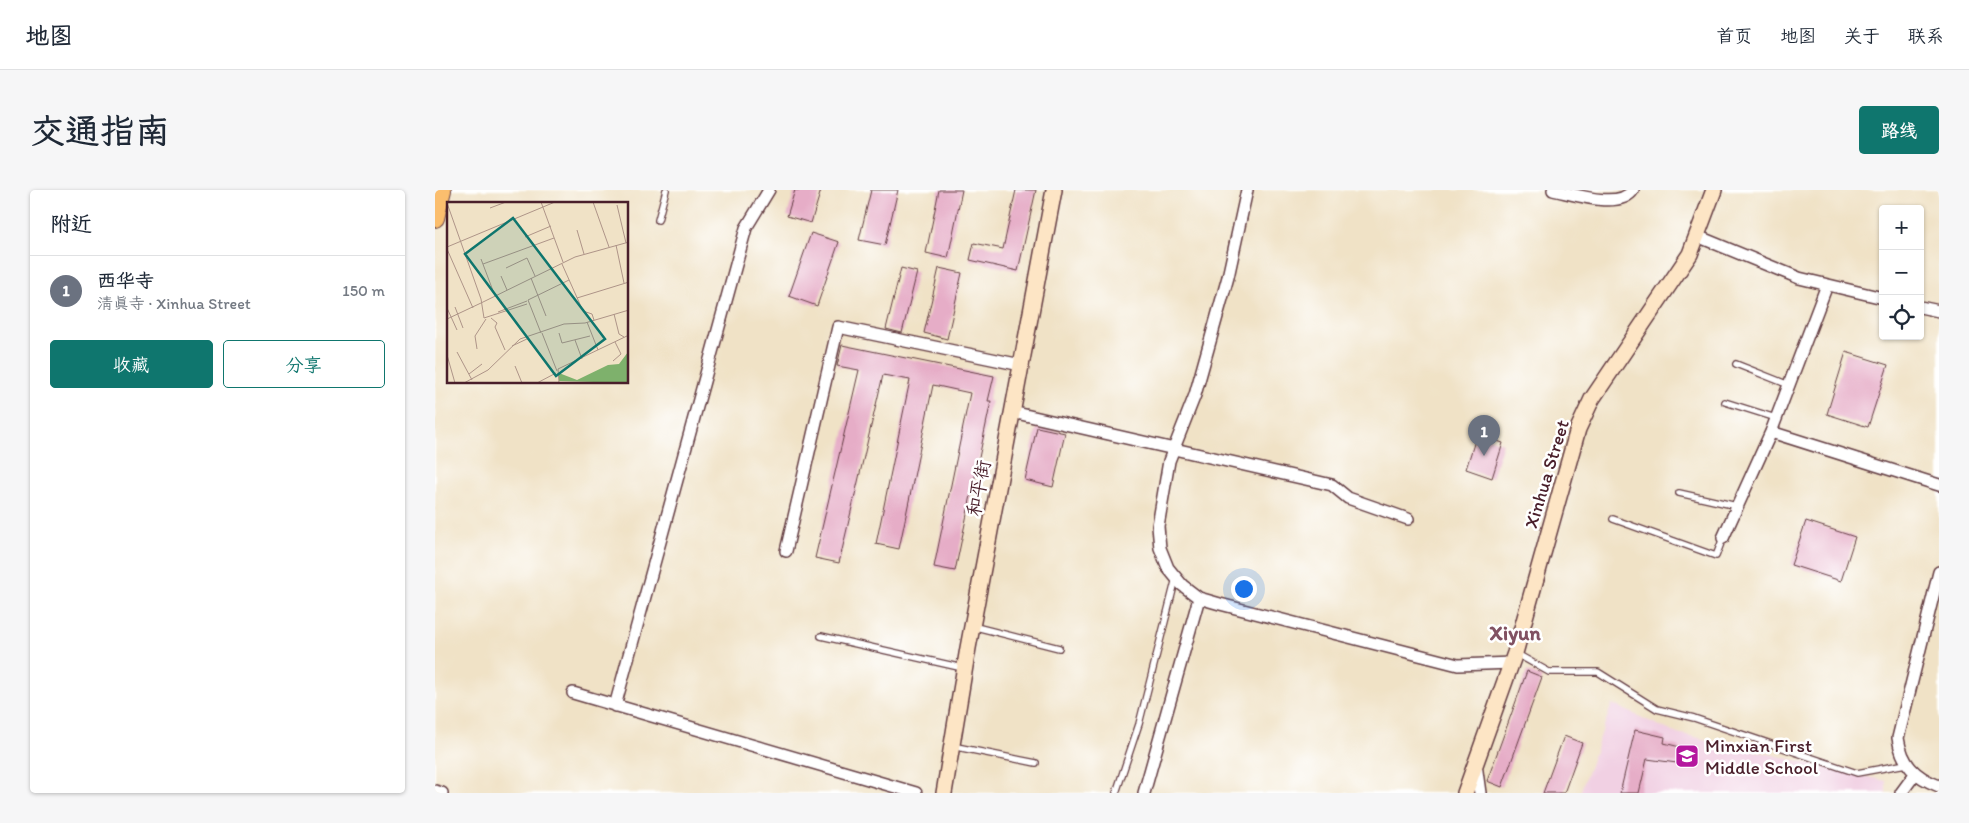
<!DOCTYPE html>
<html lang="zh">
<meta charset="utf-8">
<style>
:root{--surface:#fff;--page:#f6f6f7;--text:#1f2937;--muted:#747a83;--line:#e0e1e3;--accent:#0f766e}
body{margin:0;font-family:Itim,"LXGW WenKai TC",sans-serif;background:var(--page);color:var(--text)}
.controls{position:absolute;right:15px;top:15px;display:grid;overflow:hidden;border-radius:5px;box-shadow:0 1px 4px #0004}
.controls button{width:45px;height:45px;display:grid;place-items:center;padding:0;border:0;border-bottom:1px solid var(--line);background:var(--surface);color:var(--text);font:25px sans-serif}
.you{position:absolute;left:808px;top:398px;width:18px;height:18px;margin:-12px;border:4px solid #fff;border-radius:50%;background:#1a73e8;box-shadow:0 0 0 8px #1a73e833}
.badge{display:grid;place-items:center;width:32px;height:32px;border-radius:50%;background:var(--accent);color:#fff;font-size:16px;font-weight:700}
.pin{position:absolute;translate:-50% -41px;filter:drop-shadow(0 1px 2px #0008)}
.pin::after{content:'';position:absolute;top:26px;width:18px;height:15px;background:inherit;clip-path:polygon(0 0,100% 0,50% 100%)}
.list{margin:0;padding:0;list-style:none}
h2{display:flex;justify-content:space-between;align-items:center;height:65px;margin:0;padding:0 20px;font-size:21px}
h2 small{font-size:16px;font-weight:400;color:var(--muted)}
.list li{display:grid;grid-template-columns:32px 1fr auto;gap:15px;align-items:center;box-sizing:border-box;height:70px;padding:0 20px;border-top:1px solid var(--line)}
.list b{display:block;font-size:19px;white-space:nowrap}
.list p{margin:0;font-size:16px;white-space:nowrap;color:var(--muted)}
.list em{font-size:16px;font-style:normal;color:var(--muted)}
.actions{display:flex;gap:10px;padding:15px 20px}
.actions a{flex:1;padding:11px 0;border:1px solid var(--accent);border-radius:5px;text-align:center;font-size:18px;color:var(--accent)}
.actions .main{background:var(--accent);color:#fff}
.icon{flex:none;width:28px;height:28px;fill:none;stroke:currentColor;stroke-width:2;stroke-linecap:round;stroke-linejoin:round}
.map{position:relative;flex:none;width:1504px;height:603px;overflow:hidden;border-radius:5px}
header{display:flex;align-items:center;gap:30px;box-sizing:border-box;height:70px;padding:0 25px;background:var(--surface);border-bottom:1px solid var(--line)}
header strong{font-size:24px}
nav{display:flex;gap:28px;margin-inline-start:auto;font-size:18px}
.intro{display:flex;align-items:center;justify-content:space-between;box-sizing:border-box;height:120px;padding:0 30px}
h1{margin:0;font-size:35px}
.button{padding:12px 22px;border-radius:5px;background:var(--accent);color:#fff;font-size:18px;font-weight:700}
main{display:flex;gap:30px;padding:0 30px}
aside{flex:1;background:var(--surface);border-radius:5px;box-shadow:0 1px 4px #0004}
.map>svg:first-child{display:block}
.built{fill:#f1d0e3}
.building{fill:#e6adc7}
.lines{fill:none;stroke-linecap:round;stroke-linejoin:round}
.lane-casing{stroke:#633c42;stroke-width:8}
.street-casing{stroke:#633c42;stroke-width:14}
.secondary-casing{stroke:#633c42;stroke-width:18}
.primary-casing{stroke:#633c42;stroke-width:20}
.lane{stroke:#fff;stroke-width:5.5}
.street{stroke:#fff;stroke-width:11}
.secondary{stroke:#fde5c5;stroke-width:15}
.primary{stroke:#fbbe6e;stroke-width:18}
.labels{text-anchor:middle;stroke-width:5;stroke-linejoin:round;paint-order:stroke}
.street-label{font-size:19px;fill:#4a1f2b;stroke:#fff}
.poi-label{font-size:19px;fill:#4a1f2b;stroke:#fff;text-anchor:start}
.quarter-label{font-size:21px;font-weight:bold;fill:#815162;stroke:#fff}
.inset-road{fill:none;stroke:#ae9488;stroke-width:1}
.view{fill:#0f766e;fill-opacity:0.15;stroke:#0f766e;stroke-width:2.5}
.inset-edge{fill:none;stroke:#4a1f2b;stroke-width:2.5}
</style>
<header>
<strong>地图</strong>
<nav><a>首页</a><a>地图</a><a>关于</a><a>联系</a></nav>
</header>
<div class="intro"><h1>交通指南</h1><a class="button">路线</a></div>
<main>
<aside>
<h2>附近<small></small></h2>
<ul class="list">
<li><span class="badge" style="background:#6b7280">1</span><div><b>西华寺</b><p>清真寺 · Xinhua Street</p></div><em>150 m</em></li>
</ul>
<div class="actions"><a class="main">收藏</a><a>分享</a></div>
</aside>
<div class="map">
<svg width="1504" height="603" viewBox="0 0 1504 603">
<rect width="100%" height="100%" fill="#fff"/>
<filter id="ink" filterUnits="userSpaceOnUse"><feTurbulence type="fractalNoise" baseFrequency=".02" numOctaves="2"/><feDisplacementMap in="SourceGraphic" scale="10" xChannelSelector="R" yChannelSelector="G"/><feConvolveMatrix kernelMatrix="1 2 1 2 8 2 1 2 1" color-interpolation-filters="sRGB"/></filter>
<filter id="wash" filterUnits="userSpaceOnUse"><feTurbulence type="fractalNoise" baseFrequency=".0096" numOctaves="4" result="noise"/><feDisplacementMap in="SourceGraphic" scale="20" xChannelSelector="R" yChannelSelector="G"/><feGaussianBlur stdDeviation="1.12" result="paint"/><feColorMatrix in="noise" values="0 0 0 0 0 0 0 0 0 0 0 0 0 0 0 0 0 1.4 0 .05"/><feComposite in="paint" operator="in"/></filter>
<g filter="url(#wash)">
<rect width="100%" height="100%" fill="#f0e2c6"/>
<path class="built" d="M1177,514L1238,542L1451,591V603H1145Z"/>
<g id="blocks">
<path class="building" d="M360,0H386L376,33L352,26Z
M436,0H463L450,55L424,50Z
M504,0H527L513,68L491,63Z
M581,0H601L583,81L535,70L539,53L568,59Z
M376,43L404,52L382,116L354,106Z
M466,78L482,82L467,143L451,139Z
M504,78L527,83L512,149L489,143Z
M407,155L559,186L553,211H556L520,381L499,377L535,203L498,195L464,359L441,354L475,190L448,185L404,373L380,368L424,180L402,176Z
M1411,162L1453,175L1433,237L1392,224Z
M602,237L630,243L618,297L590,290Z
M1042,244L1068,253L1057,288L1031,279Z
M1371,331L1420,347L1406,391L1356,375Z
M1092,481L1107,487L1067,597L1052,591Z
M1200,540L1230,547L1229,553L1245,557L1242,573L1212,569L1204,603H1185Z
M1129,546L1147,553L1129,603H1108Z"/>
</g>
</g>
<g filter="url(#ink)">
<use href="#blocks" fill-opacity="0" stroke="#633c42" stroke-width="1"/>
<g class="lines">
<g class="lane-casing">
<path id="lane" d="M223,30L231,0
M1301,174L1354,195
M1290,212L1341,228
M1244,303L1302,316
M1178,329L1281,366L1288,348
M537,436L624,458
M386,446L528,478
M1082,464L1114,482H1163L1222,519L1259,528L1422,583L1471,574
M517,556L601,573
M681,603L704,534L741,388"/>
</g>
<g class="street-casing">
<path id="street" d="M812,0L793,87L760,205L734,271L723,336L725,358L733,378L747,395L764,408L785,414L1023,475L1077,473
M1118,0C1138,4 1185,20 1198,0
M1262,46L1364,88L1448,108
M1485,117L1504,121
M577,222L897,295L913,308L973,329
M1336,242L1504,295
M1288,348L1336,242L1392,95
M351,361L403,137L586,175
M1504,382L1463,548C1467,574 1480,587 1504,596
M138,503L481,603
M180,516L311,38L334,0
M1041,574L1045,603
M0,601L7,603
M709,603L764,408
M1466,603L1480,584"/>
</g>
<g class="secondary-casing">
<path id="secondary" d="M509,603L533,458L619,0
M1030,603L1080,463L1143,239L1157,209L1255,64L1279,0"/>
</g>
<g class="primary-casing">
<path id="primary" d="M0,28L7,0"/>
</g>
<use href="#lane" class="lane"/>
<use href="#street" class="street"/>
<use href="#secondary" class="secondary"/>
<use href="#primary" class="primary"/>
</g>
</g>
<defs>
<g id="school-square" transform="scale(1.25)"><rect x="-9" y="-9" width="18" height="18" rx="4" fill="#b5179e" stroke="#fff"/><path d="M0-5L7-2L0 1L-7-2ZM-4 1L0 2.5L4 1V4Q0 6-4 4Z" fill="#fff"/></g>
</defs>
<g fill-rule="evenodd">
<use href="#school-square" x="1252" y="566"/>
</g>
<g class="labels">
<g class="street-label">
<text transform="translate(1111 284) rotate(-73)" y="7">Xinhua Street</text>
<text transform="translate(543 298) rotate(-79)" y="7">和平街</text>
</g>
<g class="poi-label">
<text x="1270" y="562">Minxian First<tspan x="1270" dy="22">Middle School</tspan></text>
</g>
<g class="quarter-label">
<text x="1080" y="450">Xiyun</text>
</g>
</g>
<g transform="translate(12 12)">
<rect width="181" height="181" fill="#f0e2c6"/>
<path d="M181,150V181L112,179V171L130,178L161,163L172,162Z" fill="#7eb16c"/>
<path class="inset-road" d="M94,0L116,60M146,0L162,45M0,1L34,97L37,116L80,102M170,3L179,41M43,6L59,0M130,28L137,52M78,35L104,24M169,43L177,81M0,45L108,0M0,47L26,106M34,57L48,94M36,62L107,36M115,62L136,109L145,112L147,118M59,66L80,56L88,74M54,74L60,88M84,76L99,114M130,96L182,80M34,101L128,55L182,40M8,105L16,126M0,106L10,128M51,110L80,99M167,112L172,132L177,135M44,116L50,121L48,125L58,148M0,117L34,101M140,120L151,148M94,131L81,98L122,78M95,131L110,169M112,131L115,141L143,134M128,138L135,157M65,144L82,136M30,147L28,134L39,117M10,150L25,178M0,153L8,181M166,159L174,152L168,140M68,164L75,181M22,172L35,162M17,181L41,168L73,137L117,122L138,121L182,108M90,181L109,171M112,181L111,167L182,133"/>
<path class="view" d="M66,16L158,137L109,174L18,52Z"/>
<rect width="181" height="181" class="inset-edge"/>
</g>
</svg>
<div class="controls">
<button>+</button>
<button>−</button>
<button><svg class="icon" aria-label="locate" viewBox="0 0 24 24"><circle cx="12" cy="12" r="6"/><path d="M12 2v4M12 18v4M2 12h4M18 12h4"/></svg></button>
</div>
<div class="you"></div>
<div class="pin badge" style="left:1049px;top:266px;background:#6b7280">1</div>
</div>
</main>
